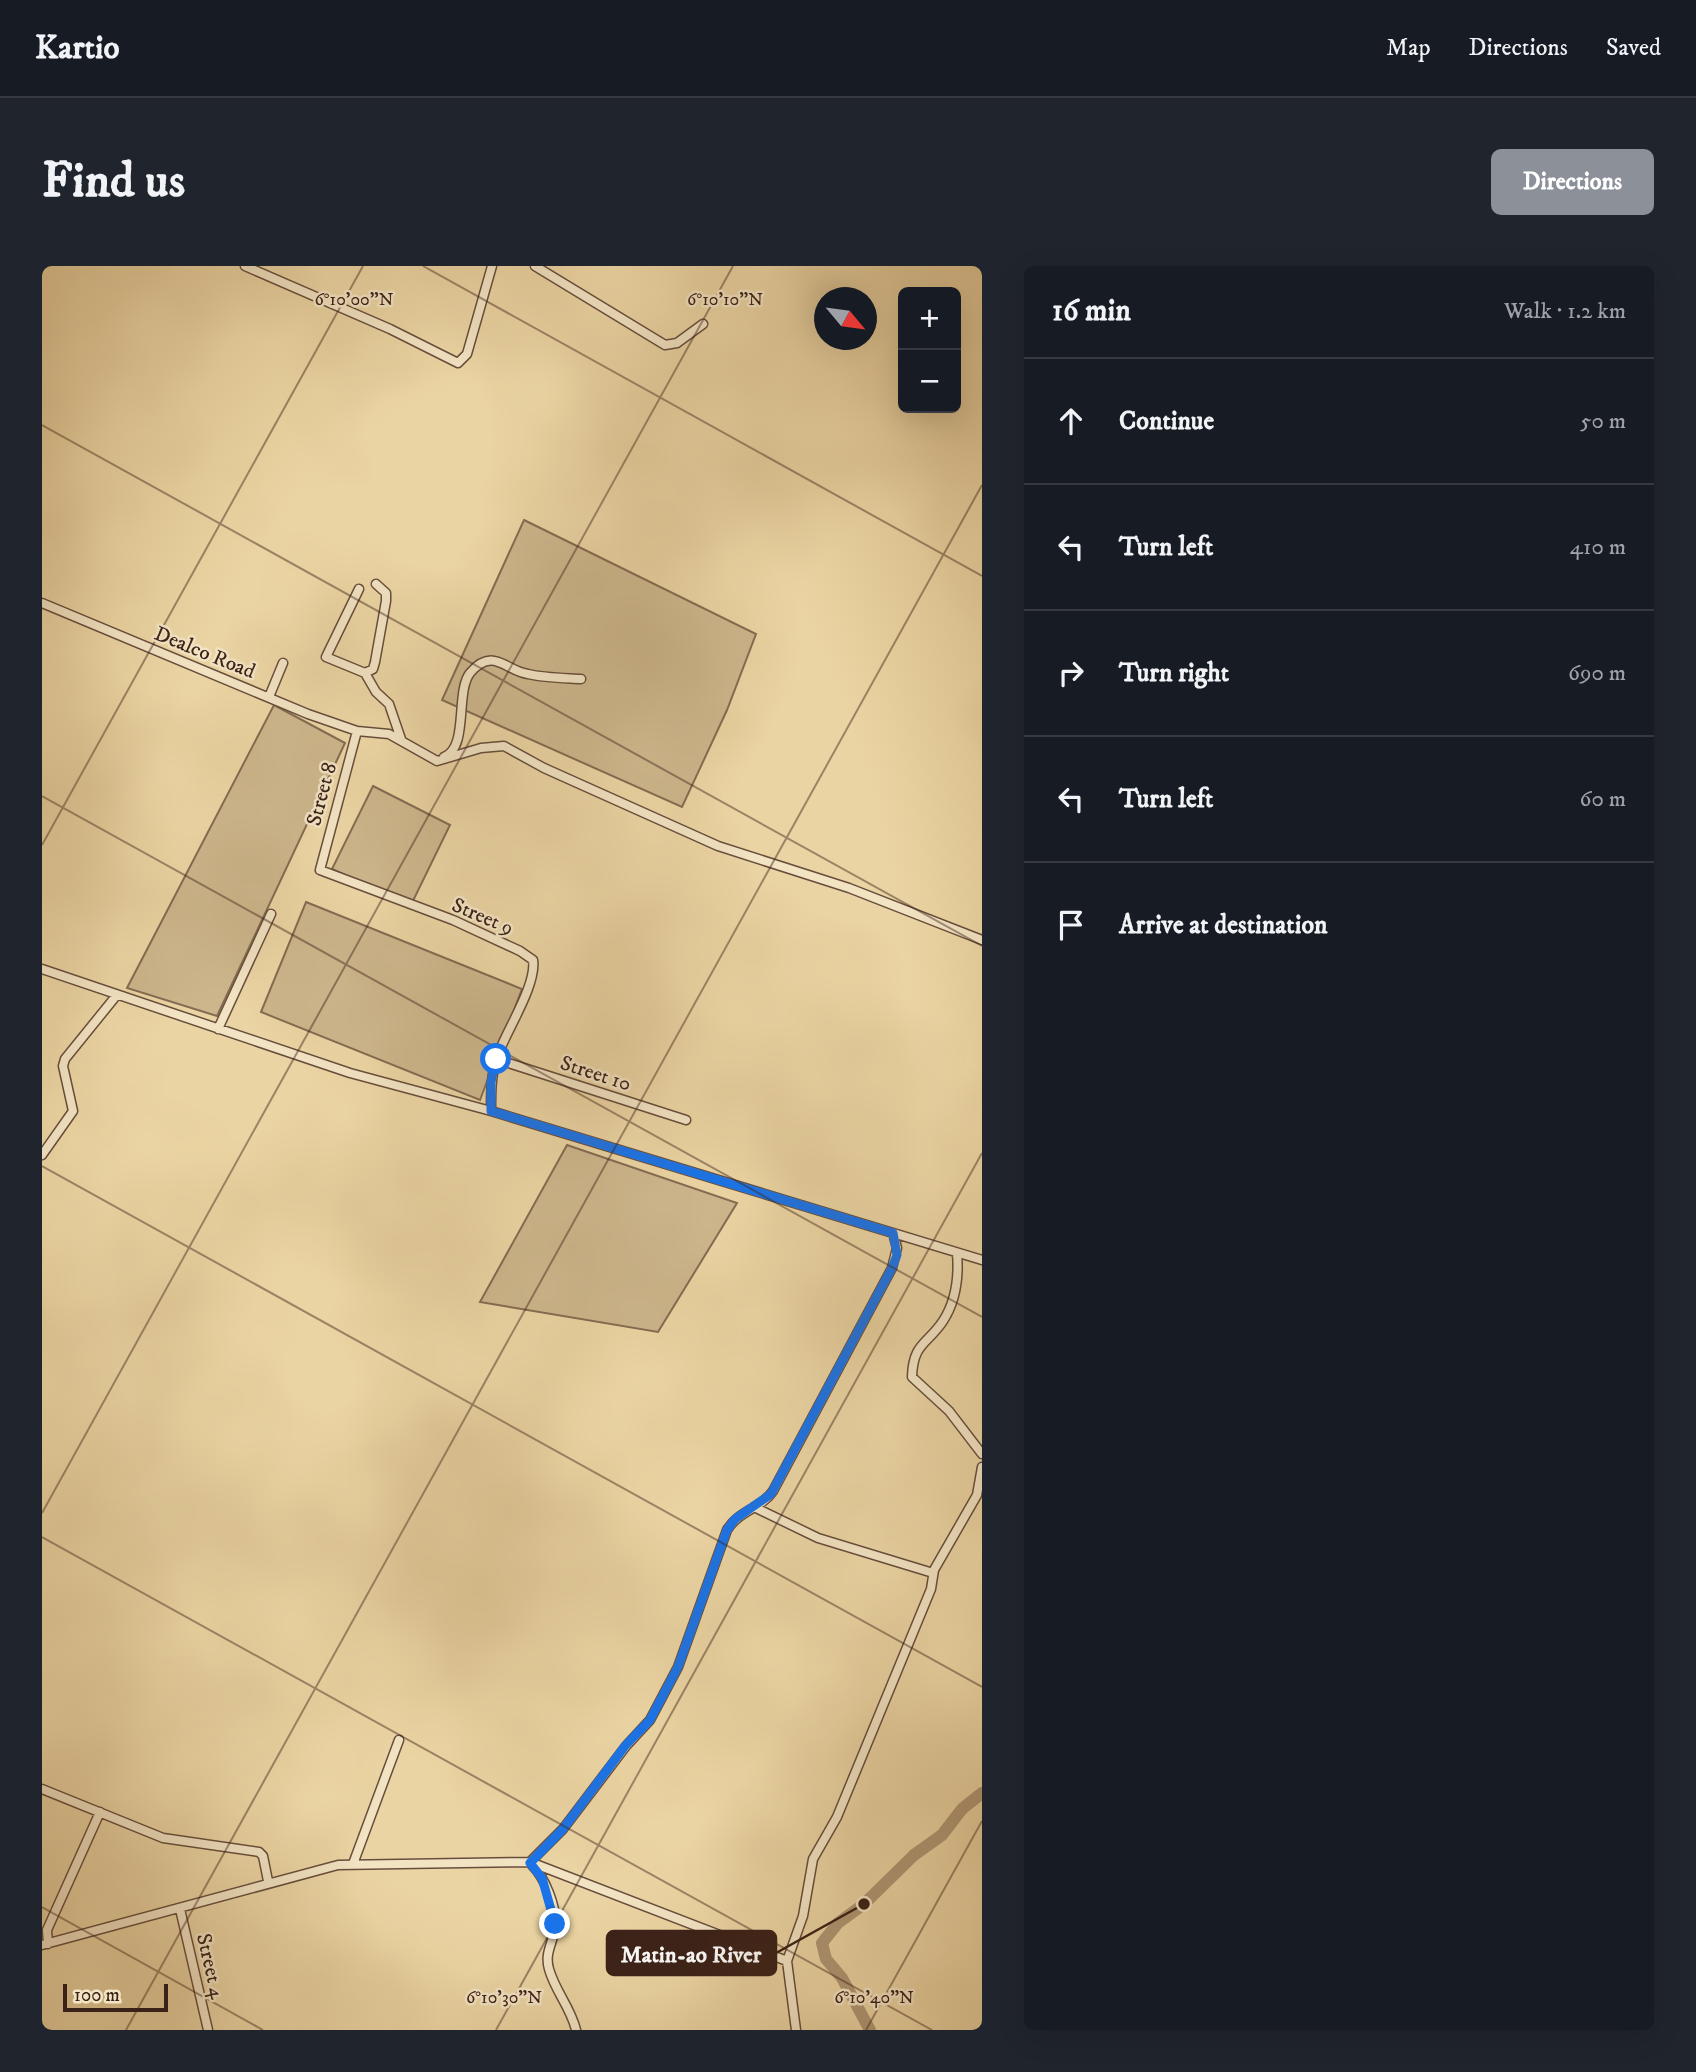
<!DOCTYPE html>
<meta charset="utf-8">
<style>
:root{--surface:#171b24;--page:#20242c;--text:#f1f3f6;--muted:#9ea1a6;--line:#363941;--accent:#8c9099}
body{margin:0;font-family:"IM FELL DW Pica",serif;background:var(--page);color:var(--text)}
.controls{position:absolute;right:21px;top:21px;display:grid;overflow:hidden;border-radius:10px;box-shadow:0 7px 28px #0002}
.controls button{width:63px;height:63px;display:grid;place-items:center;padding:0;border:0;border-bottom:2px solid var(--line);background:var(--surface);color:var(--text);font:35px sans-serif}
.compass{position:absolute;left:772px;top:21px;width:63px;height:63px;border-radius:50%;background:var(--surface);box-shadow:0 7px 28px #0002;rotate:119deg}
.scale{position:absolute;left:21px;bottom:18px;width:105px;box-sizing:border-box;padding-left:7px;border:4px solid #3b2219;border-top:0;font-size:19px;line-height:24px;white-space:nowrap;color:#3b2219;-webkit-text-stroke:5px #f2e3c3;paint-order:stroke}
.stop{position:absolute;width:21px;height:21px;margin:-16px;border:5px solid #1a73e8;border-radius:50%;background:#fff}
.stop.end{background:#1a73e8;border-color:#fff;box-shadow:0 2px 7px #0008}
.list{margin:0;padding:0;list-style:none}
h2{display:flex;justify-content:space-between;align-items:center;height:91px;margin:0;padding:0 28px;font-size:30px}
h2 small{font-size:23px;font-weight:400;color:var(--muted)}
.list li{display:grid;grid-template-columns:46px 1fr auto;gap:21px;align-items:center;box-sizing:border-box;height:126px;padding:0 28px;border-top:2px solid var(--line)}
.list b{display:block;font-size:26px;white-space:nowrap}
.list em{font-size:23px;font-style:normal;color:var(--muted)}
.icon{flex:none;width:38px;height:38px;fill:none;stroke:currentColor;stroke-width:2;stroke-linecap:round;stroke-linejoin:round}
.map{position:relative;flex:none;width:940px;height:1764px;overflow:hidden;border-radius:10px}
header{display:flex;align-items:center;gap:42px;box-sizing:border-box;height:98px;padding:0 35px;background:var(--surface);border-bottom:2px solid var(--line)}
header strong{font-size:33px}
nav{display:flex;gap:38px;margin-inline-start:auto;font-size:24px}
.intro{display:flex;align-items:center;justify-content:space-between;box-sizing:border-box;height:168px;padding:0 42px}
h1{margin:0;font-size:49px}
.button{padding:18px 32px;border-radius:10px;background:var(--accent);color:#fff;font-size:24px;font-weight:700}
main{display:flex;gap:42px;padding:0 42px}
aside{flex:1;background:var(--surface);border-radius:10px;box-shadow:0 7px 28px #0002}
.map>svg:first-child{display:block}
.green{fill:#cdb68c;stroke:#846c52;stroke-width:2}
.lines{fill:none;stroke-linecap:round;stroke-linejoin:round}
.river{stroke:#af9774;stroke-width:12}
.street-casing{stroke:#674e3c;stroke-width:11}
.street{stroke:#f2e3c3;stroke-width:8}
.route{stroke:#1a73e8;stroke-width:9}
.ticks{fill:none;stroke:#3b2219;stroke-width:2;stroke-opacity:0.45}
.labels{text-anchor:middle;stroke-width:5;stroke-linejoin:round;paint-order:stroke}
.street-label{font-size:21px;fill:#3b2219;stroke:#f2e3c3}
.ticks-label{font-size:18px;text-anchor:middle;fill:#3b2219;stroke:#f2e3c3;stroke-width:5;stroke-linejoin:round;paint-order:stroke}
.leader{fill:none;stroke:#3b2219;stroke-width:2.5}
.callout-dot{fill:#3b2219;stroke:#f2e3c3;stroke-width:2.5}
.callout{fill:#3b2219;stroke:#3b2219;stroke-width:2.5}
.callout-label{font-size:23px;text-anchor:middle;font-weight:bold;fill:#fff}
</style>
<header>
<strong>Kartio</strong>
<nav><a>Map</a><a>Directions</a><a>Saved</a></nav>
</header>
<div class="intro"><h1>Find us</h1><a class="button">Directions</a></div>
<main>
<div class="map">
<svg width="940" height="1764" viewBox="0 0 940 1764">
<rect width="100%" height="100%" fill="#ebd4a3"/>
<filter id="stains"><feTurbulence type="fractalNoise" baseFrequency=".00286" numOctaves="4"/><feColorMatrix values="0 0 0 0 .2 0 0 0 0 .09 0 0 0 0 .02 0 0 0 .5 -.17"/></filter>
<radialGradient id="worn" r=".72"><stop offset=".6" stop-color="#630" stop-opacity="0"/><stop offset="1" stop-color="#630" stop-opacity=".3"/></radialGradient>
<path class="green" d="M482,254L714,368L685,444L640,541L400,434Z
M232,439L303,477L175,750L85,722Z
M331,520L408,559L369,639L290,603Z
M264,636L480,723L438,834L219,746Z
M525,879L695,937L616,1066L438,1036Z"/>
<g class="lines">
<path class="river" d="M828,1764L800,1712L784,1693L780,1677L796,1657L822,1638L872,1589L900,1569L920,1543L940,1527"/>
<g class="street-casing">
<path id="street" d="M203,0L348,63L416,97L425,88L450,0
M493,0L623,79L635,77L661,58
M317,323L284,391L323,407L334,426L347,438L359,473L356,472
M0,337L266,448L315,465L347,468L395,495L439,482L462,480L502,502L676,580L807,622L940,674
M323,407L331,403L333,396L344,335V327L334,318
M227,431L241,397
M315,465L278,604L411,654L478,685L491,694C495,719 464,765 455,791C449,809 449,826 449,845
M402,491C427,482 413,426 428,407C451,380 464,405 486,408C503,412 522,412 539,413
M0,703L308,807L449,845L940,994
M176,763L229,648
M454,793L644,854
M0,889L31,845L21,800L23,793L74,730
M915,987C917,1011 914,1035 901,1055C885,1079 871,1077 870,1111L907,1145L940,1188
M712,1241L776,1272L891,1307
M0,1523L121,1572L217,1586L221,1590L226,1615
M488,1596L521,1563L584,1480L608,1454L636,1401L685,1264C696,1245 720,1242 731,1225L850,1002L855,982L851,967
M311,1598L357,1474
M490,1599C503,1612 515,1641 513,1660C512,1676 502,1686 507,1703C513,1725 529,1742 534,1764
M138,1643L166,1764
M6,1678L5,1664L58,1546
M0,1679L296,1599L488,1596L745,1695
M754,1764L745,1695L761,1650L771,1593L795,1551L889,1323L892,1304L935,1229L940,1201"/>
</g>
<use href="#street" class="street"/>
</g>
<g class="lines">
<path class="route" d="M454,793L449,816V845L851,967L855,989L850,1002L729,1228L693,1253L685,1264L636,1401L608,1454L583,1480L521,1563L488,1597L500,1612L513,1658"/>
</g>
<path class="ticks" d="M381,0L940,310M0,159L940,680M0,530L940,1051M0,579L321,0M0,900L940,1421M0,1247L691,0M0,1271L890,1764M0,1641L221,1764M84,1764L940,219M454,1764L940,887M824,1764L940,1555"/>
<g class="labels">
<g class="street-label">
<text transform="translate(163 386) rotate(22)" y="7">Dealco Road</text>
<text transform="translate(279 528) rotate(-75)" y="7">Street 8</text>
<text transform="translate(441 650) rotate(23)" y="7">Street 9</text>
<text transform="translate(554 807) rotate(18)" y="7">Street 10</text>
<text transform="translate(169 1700) rotate(77)" y="7">Street 4</text>
</g>
</g>
<g class="ticks-label">
<text x="312" y="39">6°10'00"N</text>
<text x="683" y="39">6°10'10"N</text>
<text x="462" y="1737">6°10'30"N</text>
<text x="832" y="1737">6°10'40"N</text>
</g>
<path class="leader" d="M822 1638L734 1687"/>
<circle class="callout-dot" cx="822" cy="1638" r="7"/>
<rect class="callout" x="565" y="1665" width="169" height="44" rx="7"/>
<g class="callout-label">
<text x="649" y="1696">Matin-ao River</text>
</g>
<rect width="100%" height="100%" filter="url(#stains)"/>
<rect width="100%" height="100%" fill="url(#worn)"/>
</svg>
<div class="controls">
<button>+</button>
<button>−</button>
</div>
<svg class="compass" viewBox="-18 -18 36 36"><path d="M0-13l5 13h-10z" fill="#e53935"/><path d="M0 13l5-13h-10z" fill="#9ea1a6"/></svg>
<div class="scale">100 m</div>
<div class="stop" style="left:454px;top:793px"></div>
<div class="stop end" style="left:513px;top:1658px"></div>
</div>
<aside>
<h2>16 min<small>Walk · 1.2 km</small></h2>
<ul class="list">
<li><svg class="icon" aria-label="ahead" viewBox="0 0 24 24"><path d="M12 20V5M6 11l6-6 6 6"/></svg><div><b>Continue</b></div><em>50 m</em></li>
<li><svg class="icon" aria-label="left" viewBox="0 0 24 24"><path d="M17 20v-9H6M10 6l-5 5 5 5"/></svg><div><b>Turn left</b></div><em>410 m</em></li>
<li><svg class="icon" aria-label="right" viewBox="0 0 24 24"><path d="M7 20v-9h11M14 6l5 5-5 5"/></svg><div><b>Turn right</b></div><em>690 m</em></li>
<li><svg class="icon" aria-label="left" viewBox="0 0 24 24"><path d="M17 20v-9H6M10 6l-5 5 5 5"/></svg><div><b>Turn left</b></div><em>60 m</em></li>
<li><svg class="icon" aria-label="arrive" viewBox="0 0 24 24"><path d="M6 21V4h12l-3 4 3 4H6"/></svg><div><b>Arrive at destination</b></div></li>
</ul>
</aside>
</main>
